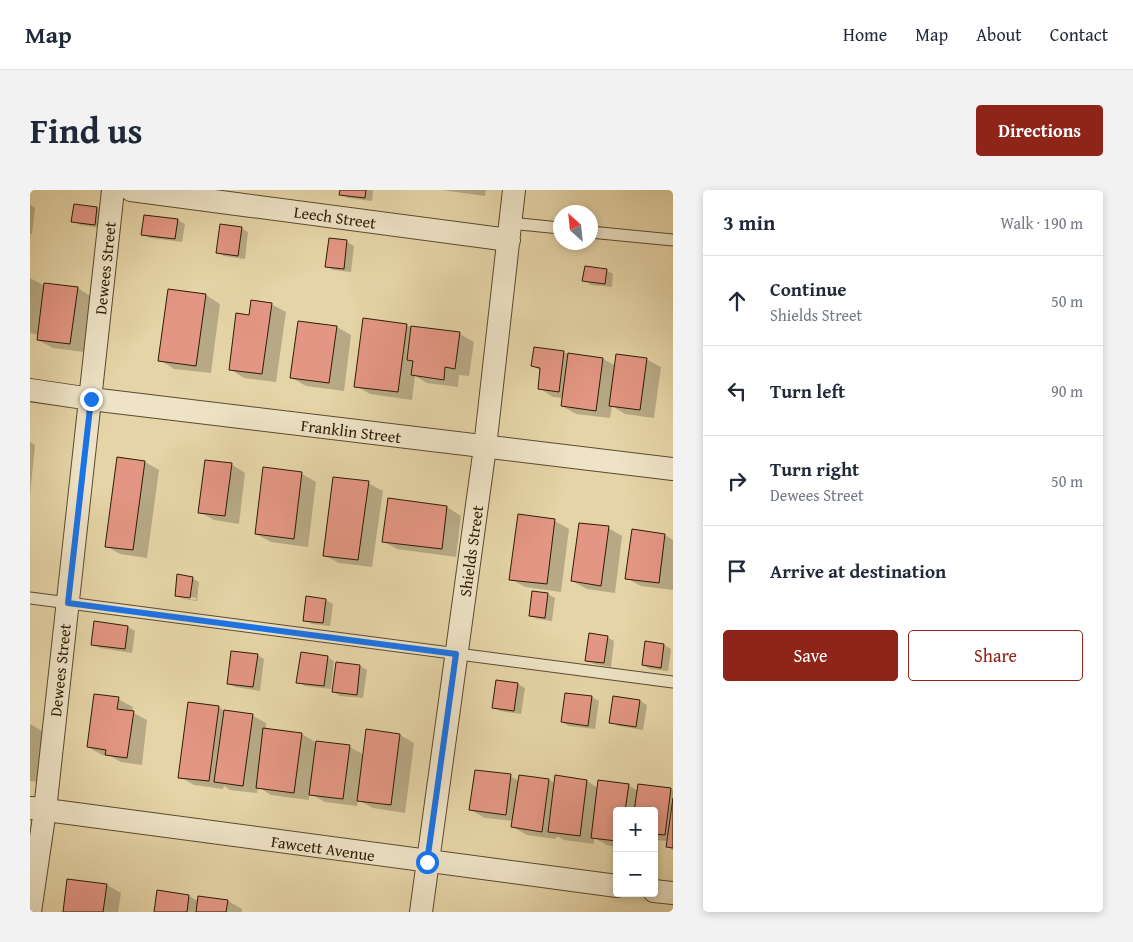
<!DOCTYPE html>
<meta charset="utf-8">
<style>
:root{--surface:#fff;--page:#f2f2f3;--text:#1f2937;--muted:#747a83;--line:#e0e1e3;--accent:#8f2418}
body{margin:0;font-family:"Gentium Book Plus",serif;background:var(--page);color:var(--text)}
.controls{position:absolute;right:15px;bottom:15px;display:grid;overflow:hidden;border-radius:5px;box-shadow:0 2px 8px #0003}
.controls button{width:45px;height:45px;display:grid;place-items:center;padding:0;border:0;border-bottom:1px solid var(--line);background:var(--surface);color:var(--text);font:25px sans-serif}
.compass{position:absolute;left:523px;top:15px;width:45px;height:45px;border-radius:50%;background:var(--surface);box-shadow:0 2px 8px #0003;rotate:333deg}
.stop{position:absolute;width:15px;height:15px;margin:-11px;border:4px solid #1a73e8;border-radius:50%;background:#fff}
.stop.end{background:#1a73e8;border-color:#fff;box-shadow:0 1px 5px #0008}
.list{margin:0;padding:0;list-style:none}
h2{display:flex;justify-content:space-between;align-items:center;height:65px;margin:0;padding:0 20px;font-size:21px}
h2 small{font-size:16px;font-weight:400;color:var(--muted)}
.list li{display:grid;grid-template-columns:32px 1fr auto;gap:15px;align-items:center;box-sizing:border-box;height:90px;padding:0 20px;border-top:1px solid var(--line)}
.list b{display:block;font-size:19px;white-space:nowrap}
.list p{margin:0;font-size:16px;white-space:nowrap;color:var(--muted)}
.list em{font-size:16px;font-style:normal;color:var(--muted)}
.actions{display:flex;gap:10px;padding:15px 20px}
.actions a{flex:1;padding:11px 0;border:1px solid var(--accent);border-radius:5px;text-align:center;font-size:18px;color:var(--accent)}
.actions .main{background:var(--accent);color:#fff}
.icon{flex:none;width:28px;height:28px;fill:none;stroke:currentColor;stroke-width:2;stroke-linecap:round;stroke-linejoin:round}
.map{position:relative;flex:none;width:643px;height:722px;overflow:hidden;border-radius:5px}
header{display:flex;align-items:center;gap:30px;box-sizing:border-box;height:70px;padding:0 25px;background:var(--surface);border-bottom:1px solid var(--line)}
header strong{font-size:24px}
nav{display:flex;gap:28px;margin-inline-start:auto;font-size:18px}
.intro{display:flex;align-items:center;justify-content:space-between;box-sizing:border-box;height:120px;padding:0 30px}
h1{margin:0;font-size:35px}
.button{padding:12px 22px;border-radius:5px;background:var(--accent);color:#fff;font-size:18px;font-weight:700}
main{display:flex;gap:30px;padding:0 30px}
aside{flex:1;background:var(--surface);border-radius:5px;box-shadow:0 2px 8px #0003}
.map>svg:first-child{display:block}
.shadow{fill:#0003;fill-rule:evenodd}
.building{fill:#e39683;stroke:#2c1c05}
.lines{fill:none;stroke-linecap:round;stroke-linejoin:round}
.service-casing{stroke:#5a4a2e;stroke-width:13}
.minor-casing{stroke:#5a4a2e;stroke-width:24}
.service{stroke:#eee3c6;stroke-width:11}
.minor{stroke:#eee3c6;stroke-width:22}
.route{stroke:#1a73e8;stroke-width:6}
.labels{text-anchor:middle;stroke-width:5;stroke-linejoin:round;paint-order:stroke}
.street-label{font-size:16px;fill:#2c1c05;stroke:#eee3c6}
</style>
<header>
<strong>Map</strong>
<nav><a>Home</a><a>Map</a><a>About</a><a>Contact</a></nav>
</header>
<div class="intro"><h1>Find us</h1><a class="button">Directions</a></div>
<main>
<div class="map">
<svg width="643" height="722" viewBox="0 0 643 722">
<rect width="100%" height="100%" fill="#e5d4a7"/>
<filter id="stains"><feTurbulence type="fractalNoise" baseFrequency=".004" numOctaves="4"/><feColorMatrix values="0 0 0 0 .2 0 0 0 0 .09 0 0 0 0 .02 0 0 0 .5 -.17"/></filter>
<radialGradient id="worn" r=".72"><stop offset=".6" stop-color="#630" stop-opacity="0"/><stop offset="1" stop-color="#630" stop-opacity=".3"/></radialGradient>
<path class="shadow" d="M311,0H343L342,11L318,8L310,4Z
M412,0H456L455,6Z
M0,14L5,18L2,44H0Z
M67,18L74,22L72,38L50,35L43,31Z
M148,30L155,34L152,52L120,48L113,44Z
M211,38L218,42L215,69L194,66L187,62Z
M317,52L324,56L321,82L303,80L296,76Z
M576,80L583,84L582,97L561,95L554,90Z
M0,88L15,96L48,98L62,107L54,162L23,158L8,150L9,145L0,143Z
M176,105L190,114L181,183L144,179L130,170Z
M241,114L256,122L246,192L214,188L200,179L220,127Z
M376,135L382,138L430,144L444,152L439,186L429,185L428,197L397,193L385,186L382,210L340,204L326,196Z
M307,137L321,145L314,201L276,196L262,188Z
M505,158L573,169L586,176L616,169L631,177L624,228L595,224L582,216L580,228L546,224L532,216L533,208L523,207L509,198L511,181L503,176Z
M0,252L5,255L0,306Z
M115,272L129,280L117,368L90,364L76,356Z
M201,274L215,283L209,334L184,330L170,322Z
M234,279L272,284L286,292L278,357L241,352L226,344Z
M338,293L353,301L342,377L309,373L294,365Z
M417,317L431,326L426,367L367,359L353,351Z
M525,331L539,339L531,402L495,397L481,389Z
M578,338L592,346L585,403L557,399L542,391Z
M603,341L635,345L643,350V400L611,396L596,388Z
M162,388L169,392L167,411L153,409L146,405ZM152,406L166,408V410L152,408Z
M518,404L525,408L522,431L507,429L500,425Z
M296,410L303,414L300,436L282,434L275,430Z
M98,437L105,441L102,463L70,458L63,454Z
M577,447L584,451L581,477L564,474L557,470Z
M634,455L641,459L638,481L620,479L613,475Z
M227,465L234,469L230,501L205,497L198,493Z
M297,467L304,471L301,499L275,496L268,492Z
M330,476L337,480L333,508L310,506L303,501Z
M488,494L495,498L491,524L470,521L463,517Z
M562,507L569,511L565,539L539,536L532,532Z
M88,509L103,517L102,522L117,530L112,575L91,572L80,566L72,565L58,557Z
M610,511L617,515L613,540L588,536L581,532Z
M188,517L197,522L222,525L236,533V539L272,544L287,553L320,557L334,565L370,545L384,553L375,623L343,618L328,610L327,616L295,612L279,603V610L241,605L228,597L227,603L200,600L194,596L193,599L164,595L150,587Z
M0,534L14,542L8,592L0,591Z
M480,586L489,591L519,590L526,594L557,591L568,598L598,595L608,601L641,599L643,600V660L638,657V651L624,650V621H587V657L577,655L564,648V654L534,650L527,646L526,649L497,645L483,637L484,631L455,628L441,620Z
M77,695L91,703L88,722H34Z
M159,706L168,711H198L212,719V722H125Z"/>
<path class="building" d="M310,0H336L335,8L309,5Z
M44,14L67,17L65,35L41,32Z
M114,25L148,29L145,49L111,45Z
M190,34L212,37L208,66L186,63Z
M299,48L317,50L314,79L295,77Z
M555,76L577,79L575,94L552,91Z
M14,93L48,97L40,154L7,150Z
M138,99L176,104L166,176L128,171Z
M221,110L242,113L232,184L199,180L206,123L219,125Z
M333,128L377,134L368,202L324,197Z
M268,131L307,136L299,193L260,188Z
M381,136L430,142L425,179L415,177L414,190L381,185L383,171L377,170Z
M504,157L534,161L529,202L508,199L510,178L501,176Z
M538,163L573,168L566,221L531,216Z
M586,164L617,168L610,220L579,216Z
M87,267L115,271L103,360L75,357Z
M175,270L202,273L195,326L168,323Z
M233,277L272,282L264,349L225,344Z
M303,287L339,291L328,370L293,366Z
M358,308L417,316L412,359L352,352Z
M488,324L525,329L517,394L479,390Z
M549,333L579,336L571,396L541,391Z
M602,339L635,344L629,393L595,389Z
M147,384L163,387L160,408L145,406Z
M502,401L518,403L515,428L499,426Z
M276,406L296,409L293,433L273,431Z
M64,431L98,436L95,459L61,455Z
M559,443L578,446L574,473L555,471Z
M615,451L634,454L631,478L612,475Z
M201,461L228,464L223,497L197,494Z
M271,462L298,466L294,496L266,493Z
M306,472L330,475L327,505L302,502Z
M466,490L488,493L484,521L462,518Z
M535,503L562,506L558,536L531,532Z
M64,504L89,507L87,519L104,521L97,568L75,565L76,560L57,557Z
M583,506L610,510L606,537L579,533Z
M158,512L189,516L179,591L148,588Z
M194,520L223,524L213,596L184,592Z
M233,538L272,543L264,603L226,598Z
M336,539L370,544L361,615L327,611Z
M286,551L320,555L313,609L279,605Z
M445,580L481,584L476,625L439,620Z
M489,585L519,589L512,642L481,637Z
M525,585L557,590L550,646L518,642Z
M568,590L599,594L595,621H587V651L561,648Z
M608,594L641,598L635,645L624,644V621H604Z
M643,608V658L636,657Z
M37,689L77,694L73,722H33Z
M127,700L159,705L157,722H124Z
M168,706L198,710L196,722H166Z"/>
<g class="lines">
<g class="service-casing">
<path id="service" d="M480,33L530,38
M560,42L643,50
M0,408L643,492"/>
</g>
<g class="minor-casing">
<path id="minor" d="M101,0L479,50
M0,200L61,209L643,279
M1,618L587,696
M624,701L643,703
M0,722L15,620L83,0
M391,722L455,257L484,0"/>
</g>
<use href="#service" class="service"/>
<use href="#minor" class="minor"/>
</g>
<g class="lines">
<path class="route" d="M61,209L38,413L426,464L397,672"/>
</g>
<g class="labels">
<g class="street-label">
<text transform="translate(305 27) rotate(8)" y="6">Leech Street</text>
<text transform="translate(75 78) rotate(-84)" y="6">Dewees Street</text>
<text transform="translate(321 241) rotate(7)" y="6">Franklin Street</text>
<text transform="translate(441 361) rotate(-82)" y="6">Shields Street</text>
<text transform="translate(30 480) rotate(-84)" y="6">Dewees Street</text>
<text transform="translate(293 658) rotate(8)" y="6">Fawcett Avenue</text>
</g>
</g>
<rect width="100%" height="100%" filter="url(#stains)"/>
<rect width="100%" height="100%" fill="url(#worn)"/>
</svg>
<div class="controls">
<button>+</button>
<button>−</button>
</div>
<svg class="compass" viewBox="-18 -18 36 36"><path d="M0-13l5 13h-10z" fill="#e53935"/><path d="M0 13l5-13h-10z" fill="#747a83"/></svg>
<div class="stop" style="left:397px;top:672px"></div>
<div class="stop end" style="left:61px;top:209px"></div>
</div>
<aside>
<h2>3 min<small>Walk · 190 m</small></h2>
<ul class="list">
<li><svg class="icon" aria-label="ahead" viewBox="0 0 24 24"><path d="M12 20V5M6 11l6-6 6 6"/></svg><div><b>Continue</b><p>Shields Street</p></div><em>50 m</em></li>
<li><svg class="icon" aria-label="left" viewBox="0 0 24 24"><path d="M17 20v-9H6M10 6l-5 5 5 5"/></svg><div><b>Turn left</b></div><em>90 m</em></li>
<li><svg class="icon" aria-label="right" viewBox="0 0 24 24"><path d="M7 20v-9h11M14 6l5 5-5 5"/></svg><div><b>Turn right</b><p>Dewees Street</p></div><em>50 m</em></li>
<li><svg class="icon" aria-label="arrive" viewBox="0 0 24 24"><path d="M6 21V4h12l-3 4 3 4H6"/></svg><div><b>Arrive at destination</b></div></li>
</ul>
<div class="actions"><a class="main">Save</a><a>Share</a></div>
</aside>
</main>
